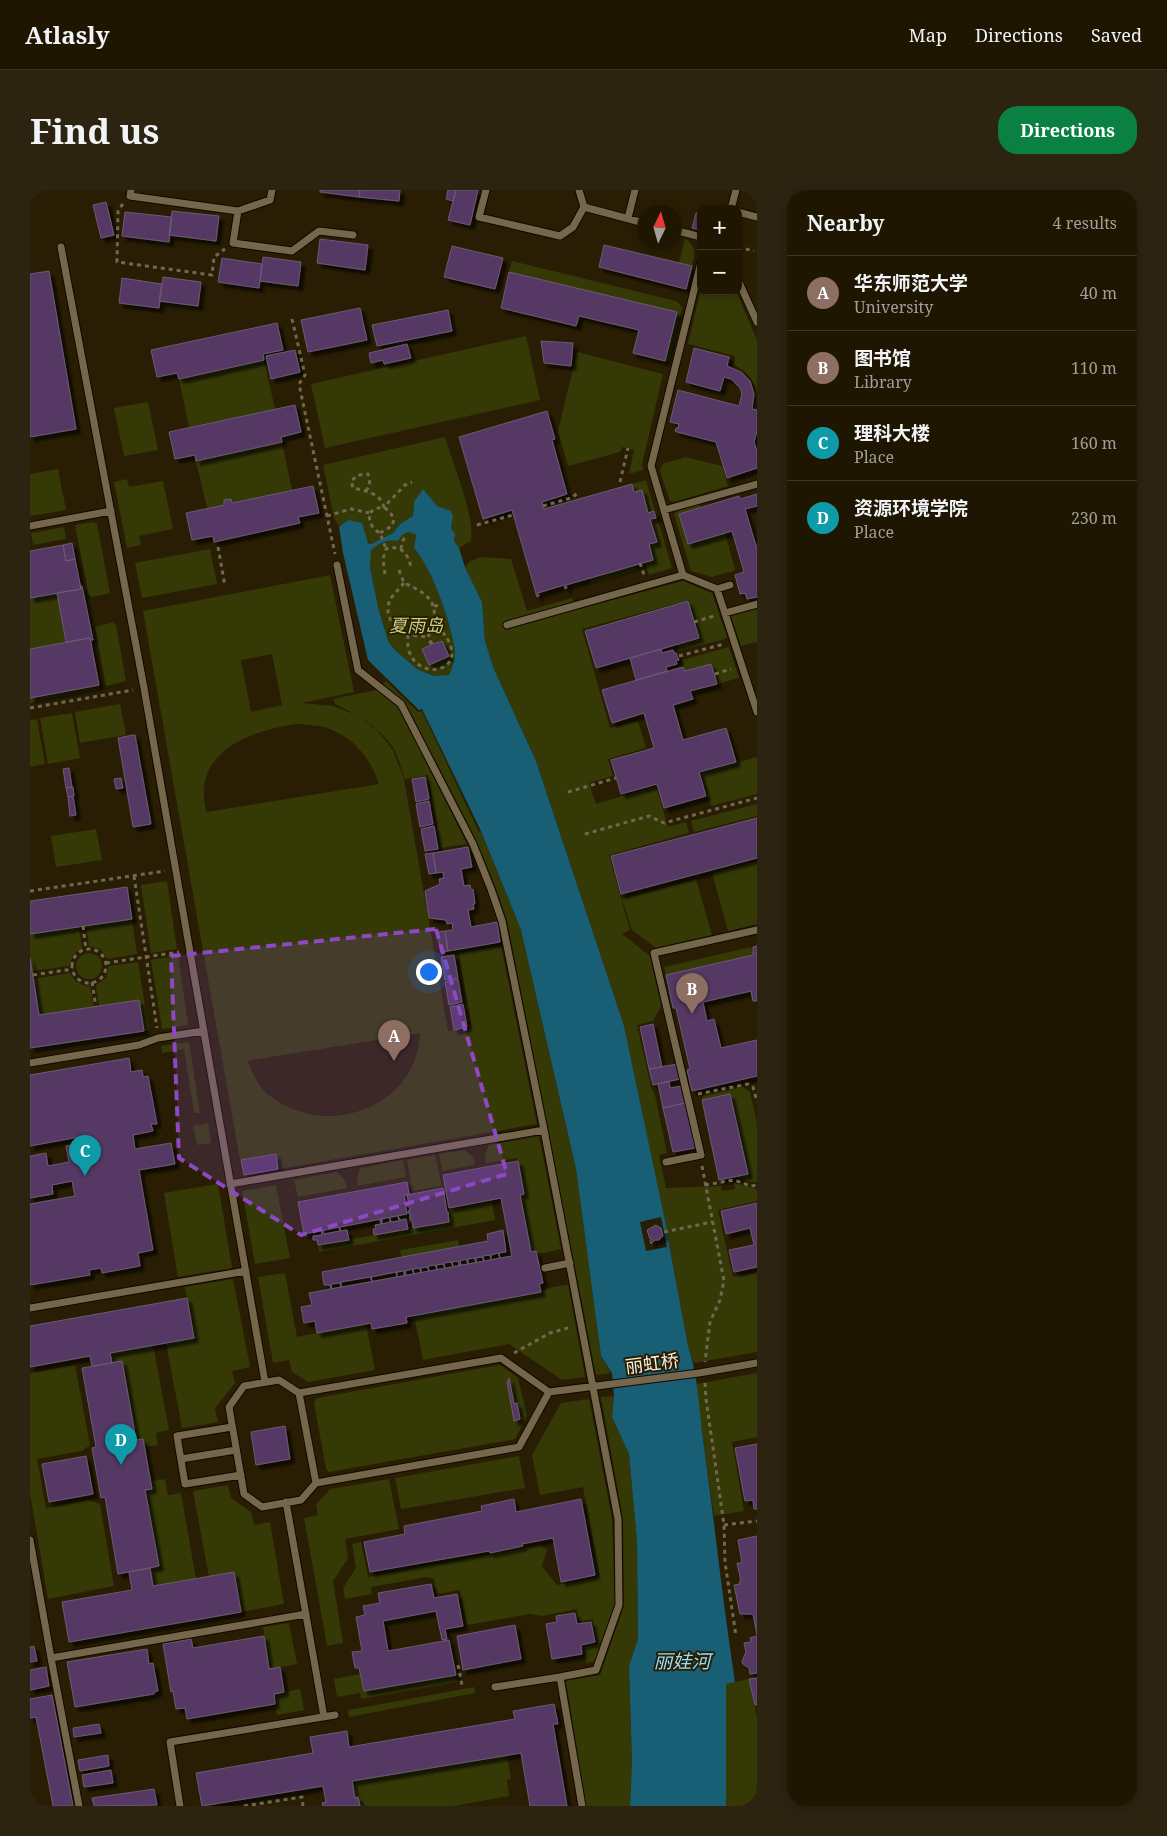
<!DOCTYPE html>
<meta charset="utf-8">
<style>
:root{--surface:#1f1602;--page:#2c2311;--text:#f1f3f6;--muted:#a19f99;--line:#3c3524;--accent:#0b8043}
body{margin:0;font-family:"Noto Serif","Noto Sans SC",serif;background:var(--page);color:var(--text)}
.controls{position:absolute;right:15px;top:15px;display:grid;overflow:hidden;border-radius:10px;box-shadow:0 2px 8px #0003}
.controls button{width:45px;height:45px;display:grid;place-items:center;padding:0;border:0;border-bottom:1px solid var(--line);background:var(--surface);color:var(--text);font:25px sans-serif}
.compass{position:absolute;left:607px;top:15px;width:45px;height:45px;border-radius:50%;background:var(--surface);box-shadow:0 2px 8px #0003;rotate:5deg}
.you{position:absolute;left:398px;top:781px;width:18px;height:18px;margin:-12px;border:4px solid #fff;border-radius:50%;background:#1a73e8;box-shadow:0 0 0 8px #1a73e833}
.badge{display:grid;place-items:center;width:32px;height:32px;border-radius:50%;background:var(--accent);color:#fff;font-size:16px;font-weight:700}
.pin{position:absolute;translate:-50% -41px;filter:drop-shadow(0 1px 2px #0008)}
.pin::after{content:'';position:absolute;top:26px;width:18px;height:15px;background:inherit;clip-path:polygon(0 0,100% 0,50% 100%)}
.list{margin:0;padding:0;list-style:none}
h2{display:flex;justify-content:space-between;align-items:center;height:65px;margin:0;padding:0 20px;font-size:21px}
h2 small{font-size:16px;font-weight:400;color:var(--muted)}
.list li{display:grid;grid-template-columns:32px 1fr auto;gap:15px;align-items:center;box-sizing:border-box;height:75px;padding:0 20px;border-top:1px solid var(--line)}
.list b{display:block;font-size:19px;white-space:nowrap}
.list p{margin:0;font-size:16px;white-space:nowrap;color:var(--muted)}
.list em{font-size:16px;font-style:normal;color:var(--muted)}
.map{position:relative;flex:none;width:727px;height:1616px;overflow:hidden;border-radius:20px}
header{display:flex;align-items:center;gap:30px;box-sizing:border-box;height:70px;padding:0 25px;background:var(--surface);border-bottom:1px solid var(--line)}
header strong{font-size:24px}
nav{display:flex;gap:28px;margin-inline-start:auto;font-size:18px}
.intro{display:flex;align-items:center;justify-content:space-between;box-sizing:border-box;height:120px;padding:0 30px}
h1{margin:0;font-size:35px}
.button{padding:12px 22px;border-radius:20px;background:var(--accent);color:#fff;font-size:18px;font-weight:700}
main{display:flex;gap:30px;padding:0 30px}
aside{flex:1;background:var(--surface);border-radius:20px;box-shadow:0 2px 8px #0003}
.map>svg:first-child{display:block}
.green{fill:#353906;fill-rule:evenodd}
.water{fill:#185e75;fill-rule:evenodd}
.building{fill:#553963;stroke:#6b5a74;filter:url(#shadow)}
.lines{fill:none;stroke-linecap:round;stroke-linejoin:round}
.lane-casing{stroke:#120700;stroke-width:9}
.path{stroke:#726851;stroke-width:3;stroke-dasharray:4 4;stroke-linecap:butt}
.lane{stroke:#75674b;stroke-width:7}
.marked{fill:#8d49c4;fill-opacity:0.2;stroke:#8d49c4;stroke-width:4;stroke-dasharray:10 6;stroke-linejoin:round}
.labels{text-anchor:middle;stroke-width:4;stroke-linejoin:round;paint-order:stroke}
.park-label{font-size:18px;font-style:italic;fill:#c9d280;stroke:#291e03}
.street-label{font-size:18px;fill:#f6eedf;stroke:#291e03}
.water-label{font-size:19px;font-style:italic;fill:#93defc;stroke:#291e03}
</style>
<header>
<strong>Atlasly</strong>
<nav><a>Map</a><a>Directions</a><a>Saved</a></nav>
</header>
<div class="intro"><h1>Find us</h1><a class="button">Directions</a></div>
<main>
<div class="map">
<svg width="727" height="1616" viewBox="0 0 727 1616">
<defs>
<filter id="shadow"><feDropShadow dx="4.5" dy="4.5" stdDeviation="1" flood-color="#0009"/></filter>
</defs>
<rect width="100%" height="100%" fill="#291e03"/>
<path class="green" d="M655,48C667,58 665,63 662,76L649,73Z
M482,71L646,111L650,114L652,118L639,172L635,171L647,122L479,82Z
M671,99V101H706L727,150V219H724C727,196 725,186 704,175L705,166L658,154Z
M496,146L510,210L295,258L281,194Z
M547,162L633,184L612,274L613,280L599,284L604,260L592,257L590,262L538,276L528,241Z
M234,170L245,219L159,237L149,189Z
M118,212L128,260L94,266L84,218Z
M415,247C423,274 445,325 441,351L429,358L424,351L425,344L421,338L423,327L384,312L383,326L370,334L363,343L341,354L318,330L309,337L304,328L293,275Z
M252,252L262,300L202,313L200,309L194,310V315L177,318L166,271Z
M655,267L692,276L698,296L644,312L640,311L630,281L632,275L635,273Z
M28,279L36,320L0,326V284Z
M97,289L99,297L133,291L143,339L109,346L111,355L97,358L84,292Z
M616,290L625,321L618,323L612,300L604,302L602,294Z
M670,314L671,317L649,324L658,354L695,343L705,379L703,381L682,387L661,381L644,324L647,321Z
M627,327L642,378L619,385L615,373L623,370L619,354L626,352L620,329Z
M63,332L67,334L80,403L62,407L59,405L45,335Z
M34,337L36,349L3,355L1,343Z
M379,342L386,345L384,358C402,379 419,428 424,455C426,465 423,477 419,486H404L387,479L365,460L358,451L348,417L340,377L341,359L356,351Z
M180,359L187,394L112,408L105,373Z
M451,367L481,369L497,421L542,408L546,420L653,391L682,403L697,447L695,449L648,461V455L670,449L659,410L552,439L580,538L608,531L616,558L578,569L583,586L559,593L566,614L626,596L638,637L656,632L659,643L579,665L600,740L592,744L620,766L631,816L623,831L607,835L621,897L625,905L637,963L629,965L636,998L691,996L692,1001L705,999L704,993L727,999V1011L688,1020L703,1087L727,1082V1162L664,1173L658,1156L634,1027L594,836L506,571L464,479L455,451L452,412L435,377L440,371Z
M605,375L607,380L561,394L559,388Z
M300,385L324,502L272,513L303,516L327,525L348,541L363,560L374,589L418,841L442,838L429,765L430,763L471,756L507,934L249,979L246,964L210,970L113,421ZM242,464L252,515L221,522L211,470ZM267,534C276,535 286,535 294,537C323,546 340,567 349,594L176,622C175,614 173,605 174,598C178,554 231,539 267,534ZM390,843C387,918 296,950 240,906C229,898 223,883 217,871Z
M27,403L36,452L0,459V408Z
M727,419V452L711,456L701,426Z
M83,432L86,435L96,491L76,496L65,437Z
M699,457L709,488L687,494L681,474L655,481L652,470Z
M356,491L388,522L392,521L449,642L451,641L491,740L546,979L571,1166L581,1183L566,1185L477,730C454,658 416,592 382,526L375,530L437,654L411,658L398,585L375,589C371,579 369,568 364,559C350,537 328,525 305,514L303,509L346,500Z
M69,495L70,499L0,513V508Z
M90,514L96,545L50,553L45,522Z
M42,523L50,568L18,574L10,528Z
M7,529L15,574L0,577V530Z
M727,567V604L681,616L671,583Z
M727,614V626L664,642L661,631Z
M66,639L72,670L26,677L21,646Z
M727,671V734L698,741L682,683Z
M666,689L682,745L626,758L602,740L592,709Z
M137,691L147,759L121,763L111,695Z
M102,729L107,764L78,769L71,760L59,756L56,736Z
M49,737L52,758L43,765L39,776L2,781L0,768V744Z
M721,757L723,765L636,785L634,777Z
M46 776a13 13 0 1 1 26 0a13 13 0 1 1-26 0Z
M148,765L158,835L132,839L121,770Z
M108,772L119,840L114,841L69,816L66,795L76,788L79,776Z
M40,783C44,791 51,796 60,796L64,817L9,825L3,789Z
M159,852L170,923H164L154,859L132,863L131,856Z
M713,897L720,902L727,933V992H720L706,987L718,984L700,904L672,910L673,906Z
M178,933L181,953L167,955L163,936Z
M509,946L531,1059L514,1063L501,1062L490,1005L494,1004L487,968L456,973C454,966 456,961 459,955Z
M435,960L443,967L445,975L412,981L409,964Z
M405,965L412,996L382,1001L377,970Z
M373,970L376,987L327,996L328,983L331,978Z
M307,982L314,989L317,998L268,1007L264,990Z
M188,994L202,1078L148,1087L134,1003Z
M246,995L260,1068L225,1074L212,1001Z
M462,1012L465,1030L289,1062L288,1055L419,1032L417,1020Z
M428,1050L430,1061L372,1071L370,1060Z
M255,1083L267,1147L336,1134L345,1180L278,1192L262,1182L259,1170L243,1173L228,1087Z
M203,1089L220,1177L202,1181L205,1193L185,1218L188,1232L152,1238L136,1153L164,1148L155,1097Z
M538,1095L555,1187L532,1190L479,1154L393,1170L384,1125L511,1102L522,1097Z
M123,1155L139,1240L126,1243L128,1255L115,1257L113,1249L106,1250L92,1171L82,1173L80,1163Z
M45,1175L60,1255L52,1261L7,1269L16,1318L59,1310L70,1314L84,1396L18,1409L0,1303V1183Z
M470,1175L488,1188L497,1226L485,1249L299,1282L296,1279L284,1213L287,1208Z
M727,1183V1247L702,1252L714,1321L684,1326L667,1209L666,1194Z
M584,1206L582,1227L599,1264L607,1351L608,1449L599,1476L602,1571L600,1616H556L536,1491L570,1485L594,1416L593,1328L571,1207Z
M559,1209L582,1329L585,1414L565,1471L556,1473L554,1456L567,1454L563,1429L549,1431L547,1419L512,1426L500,1424L437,1435L430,1400L407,1404L404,1389L397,1387L341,1397L342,1404L315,1409L313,1398L326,1378L322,1354L331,1352L338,1387L510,1355L517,1360L512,1376L527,1395L570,1387L553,1297L510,1305L502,1265L531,1213Z
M489,1266L495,1298L371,1319L365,1288Z
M135,1289L138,1305L151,1303L166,1389L123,1396L120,1378L129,1376L115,1300L122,1299L121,1291Z
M359,1289L369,1339L315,1349L318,1368L303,1391L313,1453L297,1456L274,1328L288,1325L286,1315L300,1299Z
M198,1295L201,1308L221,1322L224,1335L240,1332L254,1414L211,1422L179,1387L163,1301Z
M259,1433L267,1474L239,1479L233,1437Z
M330,1484L334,1501L426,1485L427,1492L331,1509L330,1503L307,1507L304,1489Z
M719,1489L727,1527V1616H696V1494Z
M444,1497L445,1503L319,1527L318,1520Z
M270,1499L274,1520L247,1525L244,1504Z
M477,1565L481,1589L477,1590L479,1606L424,1616H330L328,1607L325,1608L322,1591Z"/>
<path class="water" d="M393,299L407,316L421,321L423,327L421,338L425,344L424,351L429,358L435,377L452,412L455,451L464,479L506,571L594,836L637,1040L634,1041L631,1027L610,1032L616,1061L637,1057L634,1044L637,1043L658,1156C669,1188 669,1224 674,1257C685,1336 693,1414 705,1492L696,1494V1616H600L602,1571L599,1476L608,1449L607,1351L599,1264L582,1227L584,1206L582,1183L571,1166L546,979L491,740L451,641L392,519L389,520L338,470L313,363L309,337L318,330L332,333L338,353L341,354L363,343L370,334L383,326L384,312ZM379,342L386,345L384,358C402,379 419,428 424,455C426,465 423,477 419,485L404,486L387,479L365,460L358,451L348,417L340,377L341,360C348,354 359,348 368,351L372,345Z"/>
<path class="building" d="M290,0H330L329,7L290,2Z
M330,0H370L369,11L329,7Z
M418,0H426L423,11L416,9Z
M426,0H448L440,35L418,30Z
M76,12L84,45L71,48L63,15Z
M142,21L189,26L186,51L139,45Z
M95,22L142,27L139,52L92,46Z
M666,23L671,24V40L662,38Z
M290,49L338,55L335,80L287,73Z
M574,55L662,76L656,99L569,77Z
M422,56L473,68L465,99L414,87Z
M233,67L271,72L268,96L230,91Z
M192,68L232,74L229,98L188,92Z
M19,81L46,239L0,247V84Z
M479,82L647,122L635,171L603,163L609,140L549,126L546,136L471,118Z
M133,87L171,92L168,116L129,111Z
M92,88L132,94L129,118L89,113Z
M330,118L337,150L278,162L271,130Z
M418,120L422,141L347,156L342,135Z
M247,133L253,160L233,164L234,170L149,189L147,183L127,187L121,160Z
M511,151L543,153L541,176L514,173Z
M377,154L381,168L354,174L353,170L341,173L339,163Z
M664,158L699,167L697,176L711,182L720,191L724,204L722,219L727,220V241L724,252L727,261V278L697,288L686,252L647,242L645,241L646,238H648L649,234L640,232L648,200L709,216L712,204L710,198L701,189L694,187L690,201L656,192Z
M265,160L270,182L241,189L236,166Z
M265,215L271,242L251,247L252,252L166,271L165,265L145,269L139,242Z
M517,221L525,249L522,250L537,304L512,312L514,319L602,294L604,302L612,300L618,323L624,321L626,328L620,329L627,352L619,354L623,370L536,395L537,398L535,399L534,395L508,403L509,406L507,407L482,320L453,329L429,247Z
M283,296L289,323L268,327L270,333L184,352L183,346L162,350L156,323L194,315V310L201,309L202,313Z
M727,304V316L715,319L727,359V407L717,409L715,403L710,404L705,385L714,382L702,341L658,354L649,324L709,306L710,309Z
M42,353L45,369L36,371L33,355Z
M33,355L36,371L45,369L51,399L0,408V361Z
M50,396H52L63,450H61L60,448L36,452L27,403L51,399Z
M658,411L669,448L566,478L555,441Z
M60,448L69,495L0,508V459Z
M402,451L403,454L412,451L419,466L399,475L392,459L401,455L399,452Z
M631,459L632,463L643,460L644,463H646L649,470L646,471L647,474L636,477L637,481L606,490L600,468Z
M681,474L687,494L660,501L663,509L643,515L653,550L696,538L706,572L669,582L676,606L634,618L627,594L591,604L581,570L624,558L614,523L582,533L572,500L653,477L655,481Z
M103,545H105L121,634L103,637L88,548Z
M39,578L42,597L36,598L33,579Z
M395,587L399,609L386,612L382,589Z
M91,588L93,598L86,599L84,589Z
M43,597L44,606L38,607L36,598Z
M43,606L46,625L40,626L38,607Z
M399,611L403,634L390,637L386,614Z
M727,628V668L591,704L581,666Z
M404,636L408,659L395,661L391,639Z
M438,657L442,677L431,679L434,696L440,695L441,700L443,699L445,714H443L444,719L438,720L441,737L467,732L470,752L418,761L415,741L423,740L422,733L417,734L416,730L399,728L395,701L410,694L409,689L414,688L413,682L406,683L403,663Z
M403,663L406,683L399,684L395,664Z
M97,697L102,729L0,744V711Z
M415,741L418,761L411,763L407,742Z
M727,756V811H723L721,801L673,812L677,831L684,829L691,858L727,850V886L662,901L657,880L660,879L646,818H643L636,785L723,765V757Z
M424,765L428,788L415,790L411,767Z
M0,768L9,825L109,810L114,841L0,858Z
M428,789L432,812L419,815L415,792Z
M433,814L437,837L424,840L420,817Z
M623,834L632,877L619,879L610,837Z
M99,868L101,882L112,880L113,887L118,886L127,934H121L123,941L103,945L105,959L141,953L145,974L109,980L123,1060L108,1063L110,1076L72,1083L71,1078L59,1080L60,1085L0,1095V1014L45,1006L42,991L22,995L23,1004L0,1008V966L16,963L18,976L39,972L36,956L50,954L49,947L0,956V885Z
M647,874L650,889L623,895L619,879Z
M639,891L640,898L652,896L655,913L633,918L628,894Z
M700,904L718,984L689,990L672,910Z
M655,913L665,958L643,962L633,918Z
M246,964L248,979L214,985L211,970Z
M488,971L494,1004L490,1005L501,1062L506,1061L513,1093L509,1094L511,1102L376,1127L377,1133L342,1139L341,1133L287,1143L285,1131L274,1133L271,1117L282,1115L279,1103L482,1066L471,1008L419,1018L413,985Z
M377,992L379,1004L374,1005L377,1024L274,1044L268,1012Z
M413,998L417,1022L419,1023L418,1024L419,1032L383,1038L382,1030H380V1023H378V1021L380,1020L379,1016H377V1014H379L377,1005Z
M727,1013V1077L704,1082L699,1060L724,1055L720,1038L696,1044L691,1021Z
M368,1026L370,1030L376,1029L378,1039L344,1045L343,1039H346L345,1035L351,1034L350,1030L352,1029V1034L360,1032V1028L361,1032L369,1031Z
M626,1035L631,1038L633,1046L629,1050H625L621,1054L620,1051L622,1049H620L617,1040Z
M309,1037L311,1041L317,1040L319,1050L288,1055L287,1050H283V1046L292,1045L291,1040H293L294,1044L310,1041Z
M473,1040L476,1062L469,1063L470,1068L468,1063L461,1065V1069L460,1065L453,1066L454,1071L452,1067L446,1068V1072L444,1068L438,1069V1074L436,1069L430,1071L431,1075H429L428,1071L422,1072L423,1076L421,1072L414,1073L415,1078L413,1074L406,1075L407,1079L405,1075L398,1076L399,1081L397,1077L391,1078V1082L389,1078L383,1079L384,1084L382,1079L375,1081L376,1085H374V1081L367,1082V1087L366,1082L341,1087L342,1091L340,1087L311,1092V1097L310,1093L301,1094L302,1099H301L300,1095H294L292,1082L458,1051L457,1044Z
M157,1108L164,1148L80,1163L82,1173L62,1176L60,1166L0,1177V1136Z
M92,1171L106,1250L113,1249L122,1299L115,1300L129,1376L88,1384L75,1307L71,1308L62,1258L66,1257L52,1178Z
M479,1188L484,1214L487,1213L490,1229L484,1231L477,1191H479Z
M255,1236L260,1269L226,1275L221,1242Z
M727,1254V1319H724L723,1310L715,1311L705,1258Z
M56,1266L63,1304L19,1312L12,1274Z
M484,1309L486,1322L551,1309L565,1385L531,1392L523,1348L492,1354L493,1356L460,1363L459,1361L340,1382L334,1352L375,1344L374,1336L452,1321L451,1316Z
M727,1346V1445L723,1424H710L704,1395L710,1394L709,1392L711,1391L707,1373H712L708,1350Z
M120,1378L123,1396L204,1382L211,1422L39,1452L32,1412L102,1400L99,1382Z
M401,1394L404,1408L427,1404L433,1436L415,1439L417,1449L412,1450L406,1421L353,1431L358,1461L419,1450L426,1485L334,1501L329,1478H325L322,1462L332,1461L326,1427L335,1425L333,1416L350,1413L348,1403Z
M545,1423L547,1434L561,1432L565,1452L551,1455L552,1464L522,1469L516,1434L527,1432L526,1426Z
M485,1435L491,1469L433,1480L427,1446Z
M234,1446L239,1479L250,1477L254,1502L244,1504L245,1514L157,1529L155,1518L146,1519L143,1501L141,1502L133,1454L161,1449L163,1458Z
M727,1446V1483L720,1484L719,1478L713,1474L712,1471L716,1462L714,1453L721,1452L720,1448Z
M4,1456L7,1471L0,1472V1457Z
M117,1459L119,1474L123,1473L128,1501L124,1502V1504L45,1517L37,1472Z
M16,1477L19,1496L0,1500V1480Z
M727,1488V1515H725L719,1489Z
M22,1505L43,1616H23L6,1527L0,1528V1509Z
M524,1514L528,1534H523L537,1616H500L491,1563L322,1591L325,1608L328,1607L330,1616H293L292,1613L296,1612L293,1596L172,1616L166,1583L283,1563L280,1547L317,1541L319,1557L485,1529L483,1521Z
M69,1534L71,1543L44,1547L43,1538Z
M78,1565L79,1576L50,1581L48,1570Z
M81,1580L83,1593L54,1597L52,1585Z
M124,1599L127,1615L64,1616L62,1608Z"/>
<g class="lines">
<g class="lane-casing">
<path id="lane" d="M101,0L100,6L208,21L203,53L262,61L289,41L323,45
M456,0L449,27L530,46L543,37L554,17L549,0
M554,17L614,33
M701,19L706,0
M208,21L240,10L242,0
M708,22L727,27
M598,28L605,0
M644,40L671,47
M31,57L114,498L235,1192
M671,72L621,276L653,385L687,399L727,522
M708,90L727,132
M634,320L727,294
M0,336L81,321
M307,375L328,480L371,514L443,654L461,699L472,731L514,940L588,1329L589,1415L566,1480L530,1487L552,1616
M687,399L700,395
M695,423L727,414
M477,435L653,385
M0,873L109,855L128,848L174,841
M636,972L671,965L624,763L727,740
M200,994L514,940
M515,1078L540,1073
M0,1118L216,1081
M249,1190L269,1203L286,1293L271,1310L232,1317L214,1304L199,1217L214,1196Z
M519,1202L669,1183L727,1173
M269,1203L471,1168L519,1202L489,1257L286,1293
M202,1237L147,1246L155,1294L211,1285
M151,1269L206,1260
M256,1312L294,1527
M0,1350L21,1468L276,1424
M21,1468L49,1616
M465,1497L530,1487
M150,1616L140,1552L305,1525"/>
</g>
<path class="path" d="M93,14L88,20L87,72L182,85L184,67L195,59
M708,57L724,61
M262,129L275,185L269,194L305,364
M590,292L598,258
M336,301L340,295L338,284L328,285L321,291L323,298C336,301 350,303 354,317L375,295L382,292
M513,316L541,308L548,303
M297,326L321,319L339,323
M447,335L483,325
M350,343L362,336L364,329C357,316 352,314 339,323C339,332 342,339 350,343L356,359
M188,357L195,396
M371,359L372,352L375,347
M610,373L614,385
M369,380L374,393C402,405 412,416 398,447L402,455
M355,384L353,369L356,359C371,354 378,364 381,377
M374,393L359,410L358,423L362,434L378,445L398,447
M404,416L412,415
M664,432L684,426
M378,445C378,450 377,456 379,461C390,496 452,478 404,433
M649,466L694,454
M685,484L701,479
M0,518L103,500
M538,602L586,588
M555,644L619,626L634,633L727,608
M104,686L127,838
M0,701L135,681
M53,736L56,760
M42 776a17 17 0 1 1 34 0a17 17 0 1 1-34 0Z
M76,773L149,762
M3,785L43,779
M62,792L66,817
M668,904L718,894L723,897L727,912
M672,976L694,1091L690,1110L680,1132L675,1172
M675,995L704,990L721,996L727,995
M634,1042L682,1032
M484,1163L520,1143L541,1137
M675,1193L676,1209L694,1335L695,1372L706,1446
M694,1335L727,1331
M428,1475L432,1495
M214,1616L272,1607L273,1616"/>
<use href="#lane" class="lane"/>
</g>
<path class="marked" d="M406,739L477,984L271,1045L149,968L141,766Z"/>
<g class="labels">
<g class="park-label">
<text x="386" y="442">夏雨岛</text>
</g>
<g class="street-label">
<text transform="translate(622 1174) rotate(-7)" y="6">丽虹桥</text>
</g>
<g class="water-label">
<text x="652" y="1478">丽娃河</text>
</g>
</g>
</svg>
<div class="controls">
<button>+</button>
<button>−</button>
</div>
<svg class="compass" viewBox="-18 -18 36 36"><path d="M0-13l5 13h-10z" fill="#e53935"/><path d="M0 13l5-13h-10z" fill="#a19f99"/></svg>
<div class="you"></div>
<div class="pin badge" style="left:364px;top:871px;background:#8d6e63">A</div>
<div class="pin badge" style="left:662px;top:824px;background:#8d6e63">B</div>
<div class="pin badge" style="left:55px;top:986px;background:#0f9aa8">C</div>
<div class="pin badge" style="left:91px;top:1275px;background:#0f9aa8">D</div>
</div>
<aside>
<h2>Nearby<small>4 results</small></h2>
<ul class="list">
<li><span class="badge" style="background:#8d6e63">A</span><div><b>华东师范大学</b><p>University</p></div><em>40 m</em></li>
<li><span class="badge" style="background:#8d6e63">B</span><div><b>图书馆</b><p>Library</p></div><em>110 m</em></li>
<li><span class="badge" style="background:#0f9aa8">C</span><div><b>理科大楼</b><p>Place</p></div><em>160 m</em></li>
<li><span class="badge" style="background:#0f9aa8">D</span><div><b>资源环境学院</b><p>Place</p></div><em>230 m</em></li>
</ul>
</aside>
</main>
